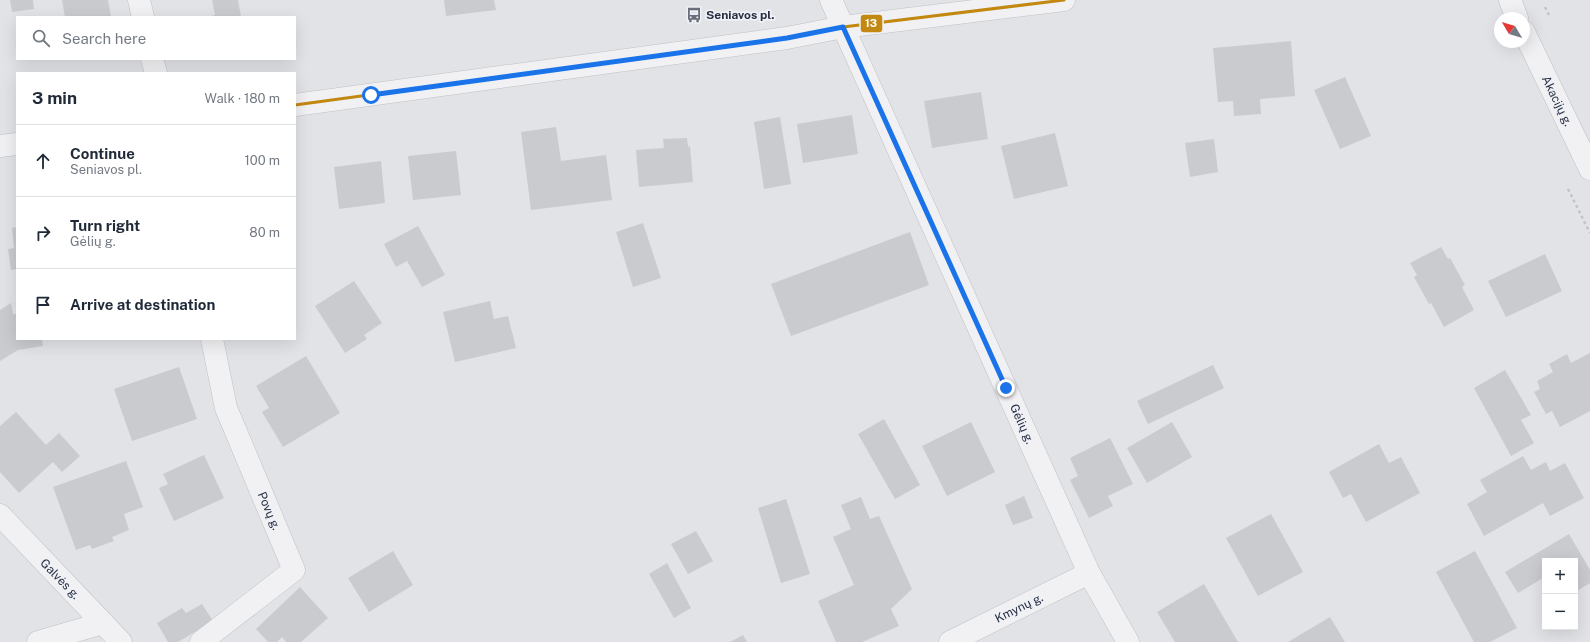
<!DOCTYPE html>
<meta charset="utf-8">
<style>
:root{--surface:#fff;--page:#f6f6f7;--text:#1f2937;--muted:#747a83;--line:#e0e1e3}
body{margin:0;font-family:"Public Sans",sans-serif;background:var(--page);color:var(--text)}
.controls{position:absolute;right:12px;bottom:12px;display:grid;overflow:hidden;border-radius:0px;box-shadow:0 4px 16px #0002}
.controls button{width:36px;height:36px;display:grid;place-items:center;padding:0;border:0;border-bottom:1px solid var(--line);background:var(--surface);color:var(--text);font:20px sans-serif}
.compass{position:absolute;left:1494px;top:12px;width:36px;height:36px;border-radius:50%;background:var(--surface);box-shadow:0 4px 16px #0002;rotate:308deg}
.stop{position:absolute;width:12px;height:12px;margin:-9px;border:3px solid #1a73e8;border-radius:50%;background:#fff}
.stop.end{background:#1a73e8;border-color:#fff;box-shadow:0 1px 4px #0008}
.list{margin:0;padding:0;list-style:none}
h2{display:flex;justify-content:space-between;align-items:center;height:52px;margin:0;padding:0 16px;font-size:17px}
h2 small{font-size:13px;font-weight:400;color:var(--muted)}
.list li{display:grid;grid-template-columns:26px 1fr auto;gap:12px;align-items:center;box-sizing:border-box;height:72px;padding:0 16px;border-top:1px solid var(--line)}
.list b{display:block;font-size:15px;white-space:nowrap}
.list p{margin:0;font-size:13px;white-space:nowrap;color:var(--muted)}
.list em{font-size:13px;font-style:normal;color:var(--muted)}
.icon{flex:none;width:22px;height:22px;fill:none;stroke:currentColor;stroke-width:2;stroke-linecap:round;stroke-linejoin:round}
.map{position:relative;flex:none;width:1590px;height:642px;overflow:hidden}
.search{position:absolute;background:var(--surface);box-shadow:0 4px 16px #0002;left:16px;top:16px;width:280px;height:44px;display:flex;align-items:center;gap:10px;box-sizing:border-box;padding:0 14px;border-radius:0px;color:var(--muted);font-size:15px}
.panel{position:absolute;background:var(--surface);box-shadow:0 4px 16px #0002;left:16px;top:72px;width:280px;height:268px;border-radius:0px}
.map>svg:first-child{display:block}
.building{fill:#c9cbcf}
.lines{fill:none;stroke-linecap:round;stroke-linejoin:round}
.minor-casing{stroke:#bfc1c5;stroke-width:23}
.tertiary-casing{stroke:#bfc1c5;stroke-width:23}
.path{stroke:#c3c4ca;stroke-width:2.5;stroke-dasharray:3 3;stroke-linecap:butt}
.minor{stroke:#f1f1f3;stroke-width:22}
.tertiary{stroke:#f1f1f3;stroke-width:22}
.bus-1-casing{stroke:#eff1f6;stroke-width:6}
.bus-1{stroke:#c38810;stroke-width:3}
.route{stroke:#1a73e8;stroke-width:5}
.labels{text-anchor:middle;stroke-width:3.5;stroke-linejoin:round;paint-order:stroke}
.poi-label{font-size:12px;font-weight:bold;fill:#282f40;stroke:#eff1f6;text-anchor:start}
.street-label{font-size:12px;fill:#282f40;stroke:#eff1f6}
.line-badge{stroke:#eff1f6;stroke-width:1.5}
.badge-label{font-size:11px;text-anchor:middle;font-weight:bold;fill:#fff}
</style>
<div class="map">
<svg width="1590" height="642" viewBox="0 0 1590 642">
<rect width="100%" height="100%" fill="#e1e3e7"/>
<path class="building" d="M10,0H33L34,9L12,12Z
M62,0H108L111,17H65Z
M212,0H238L241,17H207L215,15Z
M444,0H494L496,10L446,16Z
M1291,41L1295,96L1260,99L1261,114L1234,116L1233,101L1218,102L1213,48Z
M1345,77L1371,136L1340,149L1314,90Z
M981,92L988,139L932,148L924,101Z
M852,115L858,154L803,163L797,124Z
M780,117L791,184L764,189L754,122Z
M556,127L561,161L606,155L612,200L531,210L521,132Z
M1055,133L1068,186L1014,199L1001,146Z
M687,138L688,147L690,146L693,182L639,187L636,150L664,148L663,139Z
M1214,139L1218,172L1190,177L1185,143Z
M456,151L461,195L413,200L408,156Z
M381,161L385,203L339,209L334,167Z
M643,223L661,278L633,287L616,232Z
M418,226L445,275L422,287L407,261L396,267L384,244Z
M17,227V269L11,270L8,249L14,248L12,228Z
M910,232L929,285L791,336L771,284Z
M1441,247L1448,259L1450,258L1465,285L1462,287L1474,310L1444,327L1431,303L1429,304L1414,277L1417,275L1410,263Z
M1545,254L1562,291L1506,317L1488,281Z
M354,281L382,323L364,335L367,339L345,353L315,306Z
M490,301L494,319L508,316L516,348L455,362L443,312Z
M11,303L13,314H17V339H42L43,346L18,350L0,361V310Z
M1590,353V411L1560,427L1552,411L1546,414L1534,392L1540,389L1537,381L1553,372L1549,364L1567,354L1571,363Z
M306,356L340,413L283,447L262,412L269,408L256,386Z
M1213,365L1224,388L1148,424L1137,401Z
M179,367L197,419L132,441L114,389Z
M1505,370L1531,415L1521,420L1534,443L1511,456L1474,388Z
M16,412L46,445L59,433L80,456L62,472L53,462L19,493L0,472V426Z
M884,419L920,485L895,499L858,434Z
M971,422L995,472L947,496L922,446Z
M1172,422L1192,457L1147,483L1127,448Z
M1110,438L1133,484L1108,496L1113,506L1089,518L1070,480L1078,476L1070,458Z
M1379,444L1389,463L1401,457L1420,493L1366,522L1351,494L1343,498L1329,472Z
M204,455L224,498L174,521L159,488L168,484L163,474Z
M1523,456L1531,470L1546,462L1550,471L1565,463L1584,498L1550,516L1543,503L1484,536L1467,504L1487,492L1480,480Z
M126,461L143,507L124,514L129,530L112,537L114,541L92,549L90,545L76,550L53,487Z
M1024,496L1033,518L1013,525L1005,505Z
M861,497L870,519L879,516L912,589L891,609L899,626L862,642H836L818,601L854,585L833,537L851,529L841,505Z
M786,499L810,574L781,583L758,508Z
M1271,514L1303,572L1258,596L1226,538Z
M696,531L713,561L688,574L671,544Z
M1569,534L1590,570V583L1575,592V561H1545V582L1543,578L1518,593L1505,572Z
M393,551L413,585L369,612L348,578Z
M1475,551L1517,628L1490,642H1474L1436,572Z
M667,563L691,608L674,618L649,574Z
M1204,584L1238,642H1175L1157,612Z
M300,587L328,618L301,642H286L282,637L277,642H268L256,629Z
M202,604L213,621L178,642H168L157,623L182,608L186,613Z
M1330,617L1345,642H1288Z
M743,635L747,642H730Z"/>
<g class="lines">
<g class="minor-casing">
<path id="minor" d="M139,0L143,17
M831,0L1089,573L1128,642
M1510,0L1517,18
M1524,32L1590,169
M152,59L156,73
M0,515L121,642
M38,642L103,623
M201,642L294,570L226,408L212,339
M950,642L1089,573"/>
</g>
<g class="tertiary-casing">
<path id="tertiary" d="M295,105L787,38L843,27L1064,0
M0,146L17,144"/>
</g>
<path class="path" d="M1545,7L1550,17
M1568,189L1590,233"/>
<use href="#minor" class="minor"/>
<use href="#tertiary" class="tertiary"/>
<g class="bus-1-casing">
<path id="bus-1" d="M295,105L787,38L843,27L1064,0"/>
</g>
<use href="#bus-1" class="bus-1"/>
</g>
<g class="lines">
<path class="route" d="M371,95L787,38L843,27L1006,388"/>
</g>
<defs>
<g id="bus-bare" transform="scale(1.2)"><path d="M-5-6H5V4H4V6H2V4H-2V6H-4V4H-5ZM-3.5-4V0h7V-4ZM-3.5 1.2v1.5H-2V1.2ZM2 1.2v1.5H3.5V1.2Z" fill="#696e7a" stroke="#eff1f6" stroke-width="2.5" paint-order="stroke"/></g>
</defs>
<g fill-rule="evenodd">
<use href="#bus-bare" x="694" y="15"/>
</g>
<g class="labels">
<g class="poi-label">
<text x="706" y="19">Seniavos pl.</text>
</g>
<g class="street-label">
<text transform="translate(1557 101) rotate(64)" y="4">Akacijų g.</text>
<text transform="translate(1022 424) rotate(66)" y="4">Gėlių g.</text>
<text transform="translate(269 511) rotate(67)" y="4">Povų g.</text>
<text transform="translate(60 579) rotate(46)" y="4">Galvės g.</text>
<text transform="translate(1019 608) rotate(-26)" y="4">Kmynų g.</text>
</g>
</g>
<rect class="line-badge" x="860" y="14" width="23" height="19" rx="4" fill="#c38810"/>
<g class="badge-label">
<text x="871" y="27">13</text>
</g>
</svg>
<div class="controls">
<button>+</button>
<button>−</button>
</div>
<svg class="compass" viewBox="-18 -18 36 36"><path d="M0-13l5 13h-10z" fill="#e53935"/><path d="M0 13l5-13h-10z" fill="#747a83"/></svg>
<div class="stop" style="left:371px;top:95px"></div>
<div class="stop end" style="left:1006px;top:388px"></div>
<div class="search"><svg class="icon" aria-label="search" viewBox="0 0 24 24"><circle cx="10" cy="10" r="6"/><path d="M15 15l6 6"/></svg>Search here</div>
<section class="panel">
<h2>3 min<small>Walk · 180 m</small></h2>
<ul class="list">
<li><svg class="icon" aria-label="ahead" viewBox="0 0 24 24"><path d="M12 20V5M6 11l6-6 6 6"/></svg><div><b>Continue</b><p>Seniavos pl.</p></div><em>100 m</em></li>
<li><svg class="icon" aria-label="right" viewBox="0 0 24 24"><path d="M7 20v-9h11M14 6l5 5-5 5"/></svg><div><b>Turn right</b><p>Gėlių g.</p></div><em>80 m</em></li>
<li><svg class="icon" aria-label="arrive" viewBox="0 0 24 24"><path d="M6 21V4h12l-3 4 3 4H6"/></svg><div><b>Arrive at destination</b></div></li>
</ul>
</section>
</div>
